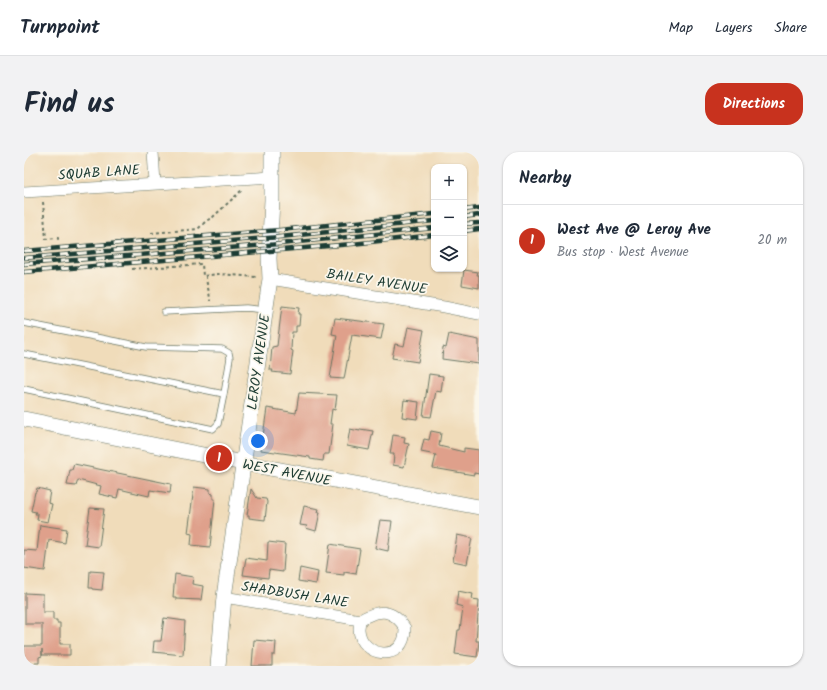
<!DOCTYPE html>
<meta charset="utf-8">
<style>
:root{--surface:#fff;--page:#f2f2f3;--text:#1f2937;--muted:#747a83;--line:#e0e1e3;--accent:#c8321e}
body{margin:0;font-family:Kalam,sans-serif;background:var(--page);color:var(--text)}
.controls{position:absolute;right:12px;top:12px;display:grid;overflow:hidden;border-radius:8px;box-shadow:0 1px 3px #0004}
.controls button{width:36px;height:36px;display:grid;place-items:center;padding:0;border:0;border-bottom:1px solid var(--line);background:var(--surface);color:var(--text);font:20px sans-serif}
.you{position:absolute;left:234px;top:289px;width:14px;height:14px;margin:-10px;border:3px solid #fff;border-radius:50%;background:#1a73e8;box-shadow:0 0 0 6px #1a73e833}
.badge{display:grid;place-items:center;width:26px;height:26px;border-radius:50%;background:var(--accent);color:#fff;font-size:13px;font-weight:700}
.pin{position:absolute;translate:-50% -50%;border:2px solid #fff;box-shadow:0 1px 4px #0006}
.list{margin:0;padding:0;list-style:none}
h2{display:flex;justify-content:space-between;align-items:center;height:52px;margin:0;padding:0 16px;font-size:17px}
h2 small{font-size:13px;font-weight:400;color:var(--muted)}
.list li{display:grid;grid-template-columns:26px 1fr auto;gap:12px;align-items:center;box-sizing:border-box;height:72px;padding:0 16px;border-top:1px solid var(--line)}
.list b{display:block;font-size:15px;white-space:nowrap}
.list p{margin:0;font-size:13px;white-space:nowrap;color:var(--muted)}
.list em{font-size:13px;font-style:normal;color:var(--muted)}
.icon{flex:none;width:22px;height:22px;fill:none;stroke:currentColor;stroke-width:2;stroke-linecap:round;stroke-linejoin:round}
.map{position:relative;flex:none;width:455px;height:514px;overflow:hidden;border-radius:16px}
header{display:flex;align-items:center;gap:24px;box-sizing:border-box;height:56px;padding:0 20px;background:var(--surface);border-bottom:1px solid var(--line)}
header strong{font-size:19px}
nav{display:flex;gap:22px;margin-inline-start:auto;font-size:14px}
.intro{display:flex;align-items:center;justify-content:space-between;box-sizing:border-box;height:96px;padding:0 24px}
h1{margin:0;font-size:28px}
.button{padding:10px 18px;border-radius:16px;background:var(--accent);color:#fff;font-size:14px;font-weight:700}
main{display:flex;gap:24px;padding:0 24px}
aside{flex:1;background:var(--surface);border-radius:16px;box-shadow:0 1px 3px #0004}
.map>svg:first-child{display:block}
.building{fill:#dfa08b}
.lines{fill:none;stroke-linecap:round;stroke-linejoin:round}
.lane-casing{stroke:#687563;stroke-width:7}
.street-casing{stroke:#687563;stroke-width:12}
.secondary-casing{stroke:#687563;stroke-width:16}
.path{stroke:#687563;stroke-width:2;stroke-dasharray:3 3;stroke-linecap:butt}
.lane{stroke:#fff;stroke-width:5.5}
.street{stroke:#fff;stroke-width:11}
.secondary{stroke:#fff;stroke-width:15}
.rail-casing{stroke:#1f3d34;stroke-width:4.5}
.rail{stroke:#fbf7ec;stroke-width:3;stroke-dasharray:9;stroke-linecap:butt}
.labels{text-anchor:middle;stroke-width:3.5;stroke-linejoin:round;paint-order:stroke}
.street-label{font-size:14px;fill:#1f3d34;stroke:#fbf7ec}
</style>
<header>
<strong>Turnpoint</strong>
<nav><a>Map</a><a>Layers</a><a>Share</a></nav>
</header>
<div class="intro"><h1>Find us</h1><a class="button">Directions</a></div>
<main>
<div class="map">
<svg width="455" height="514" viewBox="0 0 455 514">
<rect width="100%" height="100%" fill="#fbf7ec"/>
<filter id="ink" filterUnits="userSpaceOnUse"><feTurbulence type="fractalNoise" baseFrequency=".025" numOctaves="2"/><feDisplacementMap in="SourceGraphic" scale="8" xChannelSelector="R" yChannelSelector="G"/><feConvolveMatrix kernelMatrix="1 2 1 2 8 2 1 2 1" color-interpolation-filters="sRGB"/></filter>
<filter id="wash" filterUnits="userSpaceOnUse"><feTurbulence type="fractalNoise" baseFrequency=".012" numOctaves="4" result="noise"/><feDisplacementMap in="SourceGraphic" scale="16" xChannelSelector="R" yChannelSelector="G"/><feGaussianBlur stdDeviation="0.9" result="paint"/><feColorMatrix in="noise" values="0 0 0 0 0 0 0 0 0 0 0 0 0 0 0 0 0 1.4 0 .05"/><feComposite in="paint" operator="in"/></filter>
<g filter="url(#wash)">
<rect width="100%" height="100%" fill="#f0dcba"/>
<g id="blocks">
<path class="building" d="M440,118L454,120L453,123H455V136L438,133Z
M258,154L275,156L274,162H276L275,174H272V180H268L267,198L269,199L266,222L248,220L249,218H246L248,195L253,194Z
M311,166L360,172L357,187L328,183L320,227L306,226L313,183L308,182Z
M384,175L400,178L394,210L368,206L371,192L380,194Z
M425,182L455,188V212L418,207L419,195L422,196Z
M405,222L419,224L417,240L412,239L407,265L399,264Z
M275,241L313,243L311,258L308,257L306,272H309L305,302H300L299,309L286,307V305L237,298L243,256L272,261Z
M380,248L395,250L393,267L378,265Z
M326,277L336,279V277L349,279L345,298L323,294Z
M407,279L417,281L415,294L440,300V296L455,298V322L450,321V323L409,316L412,303L397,300L400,287L405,288Z
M369,283L381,285L380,291L385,292L380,315L369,313L370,302H366Z
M50,312L147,332L146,341L126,338L125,344L95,337L93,346L75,342L77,334L54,328L52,334L43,333L46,318H48Z
M170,335L186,337V341L189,342V347H191L186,395L167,393L168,382L164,381Z
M13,336L26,339L24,351L28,352L24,370L13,368L14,362H11L12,360L7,359L11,340H12Z
M227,337L233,346L242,347L243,350L241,368L225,366V363H223Z
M280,354L295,357L294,360H296L292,379L282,376L283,374L276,373Z
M66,356L80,357L75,395L61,393Z
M356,368L368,369L364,399L351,396Z
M16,373L43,377L41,391L25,388L21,419L0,416V398L13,399Z
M433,383L448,386L443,412L429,409Z
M244,390L261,392L259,420L245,418L244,426L219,423L222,406L243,409Z
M306,392L336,397L332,422L320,420V423L302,421Z
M276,416L294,420L292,432L274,429Z
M66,419L80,420L78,438L68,437V436H65Z
M151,422L169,425L168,432L179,434L177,448L152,447V445H149Z
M434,439L449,442L448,447L455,448L452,489H455L453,505L431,502L434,478H436L439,455L432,453Z
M1,441L19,442V460H29V468H33V471H36V492H46V503H18V497V504L15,505V511H0V494H18V472H1Z
M140,466L161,469L159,503L129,500L130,489H137Z
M230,488L252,490L251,503H248V514H228Z"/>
</g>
</g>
<g filter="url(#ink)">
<use href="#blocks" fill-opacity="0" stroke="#687563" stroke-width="1"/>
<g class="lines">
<g class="lane-casing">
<path id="lane" d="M140,160L222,156L241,158
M0,171L122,195L198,197L205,201L206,206L200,242
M0,202L200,242L194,272L189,277L0,237"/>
</g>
<g class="street-casing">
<path id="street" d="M129,0L131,31
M0,40L248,25
M246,127L420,155L455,162
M200,445L336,468C355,457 368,456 381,476C382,513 336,505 335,477C335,474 336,471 336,468"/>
</g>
<g class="secondary-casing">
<path id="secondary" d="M0,267L219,311L455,355
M194,514L200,445L246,127L245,106L248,48V0"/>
</g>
<path class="path" d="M19,50L22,87L34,86V88
M127,81L174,77L182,69L189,65L218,38
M108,117L178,112L179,124L194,122L233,125
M182,124C182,132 186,140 186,149"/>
<use href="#lane" class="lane"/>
<use href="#street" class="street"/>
<use href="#secondary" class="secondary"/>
<g class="rail-casing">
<path id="rail" d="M440,58L455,56
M440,65L455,63
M440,72L455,71
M440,79L455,77
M0,99L256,78L410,62
M0,106L256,85L410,69
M0,112L256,92L410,76
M0,120L328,92L410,83"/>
</g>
<use href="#rail" class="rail"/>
</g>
</g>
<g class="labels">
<g class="street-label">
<text transform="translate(75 20) rotate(-4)" y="5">SQUAB LANE</text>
<text transform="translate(353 129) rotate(9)" y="5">BAILEY AVENUE</text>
<text transform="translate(234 210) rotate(-82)" y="5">LEROY AVENUE</text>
<text transform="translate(263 320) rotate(11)" y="5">WEST AVENUE</text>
<text transform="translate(271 442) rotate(9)" y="5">SHADBUSH LANE</text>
</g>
</g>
</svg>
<div class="controls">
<button>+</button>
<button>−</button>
<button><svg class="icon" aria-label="layers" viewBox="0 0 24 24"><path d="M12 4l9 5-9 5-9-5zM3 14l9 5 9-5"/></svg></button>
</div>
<div class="you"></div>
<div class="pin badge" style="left:195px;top:306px">1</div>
</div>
<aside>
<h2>Nearby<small></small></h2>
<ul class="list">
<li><span class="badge">1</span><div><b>West Ave @ Leroy Ave</b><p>Bus stop · West Avenue</p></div><em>20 m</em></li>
</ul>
</aside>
</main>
